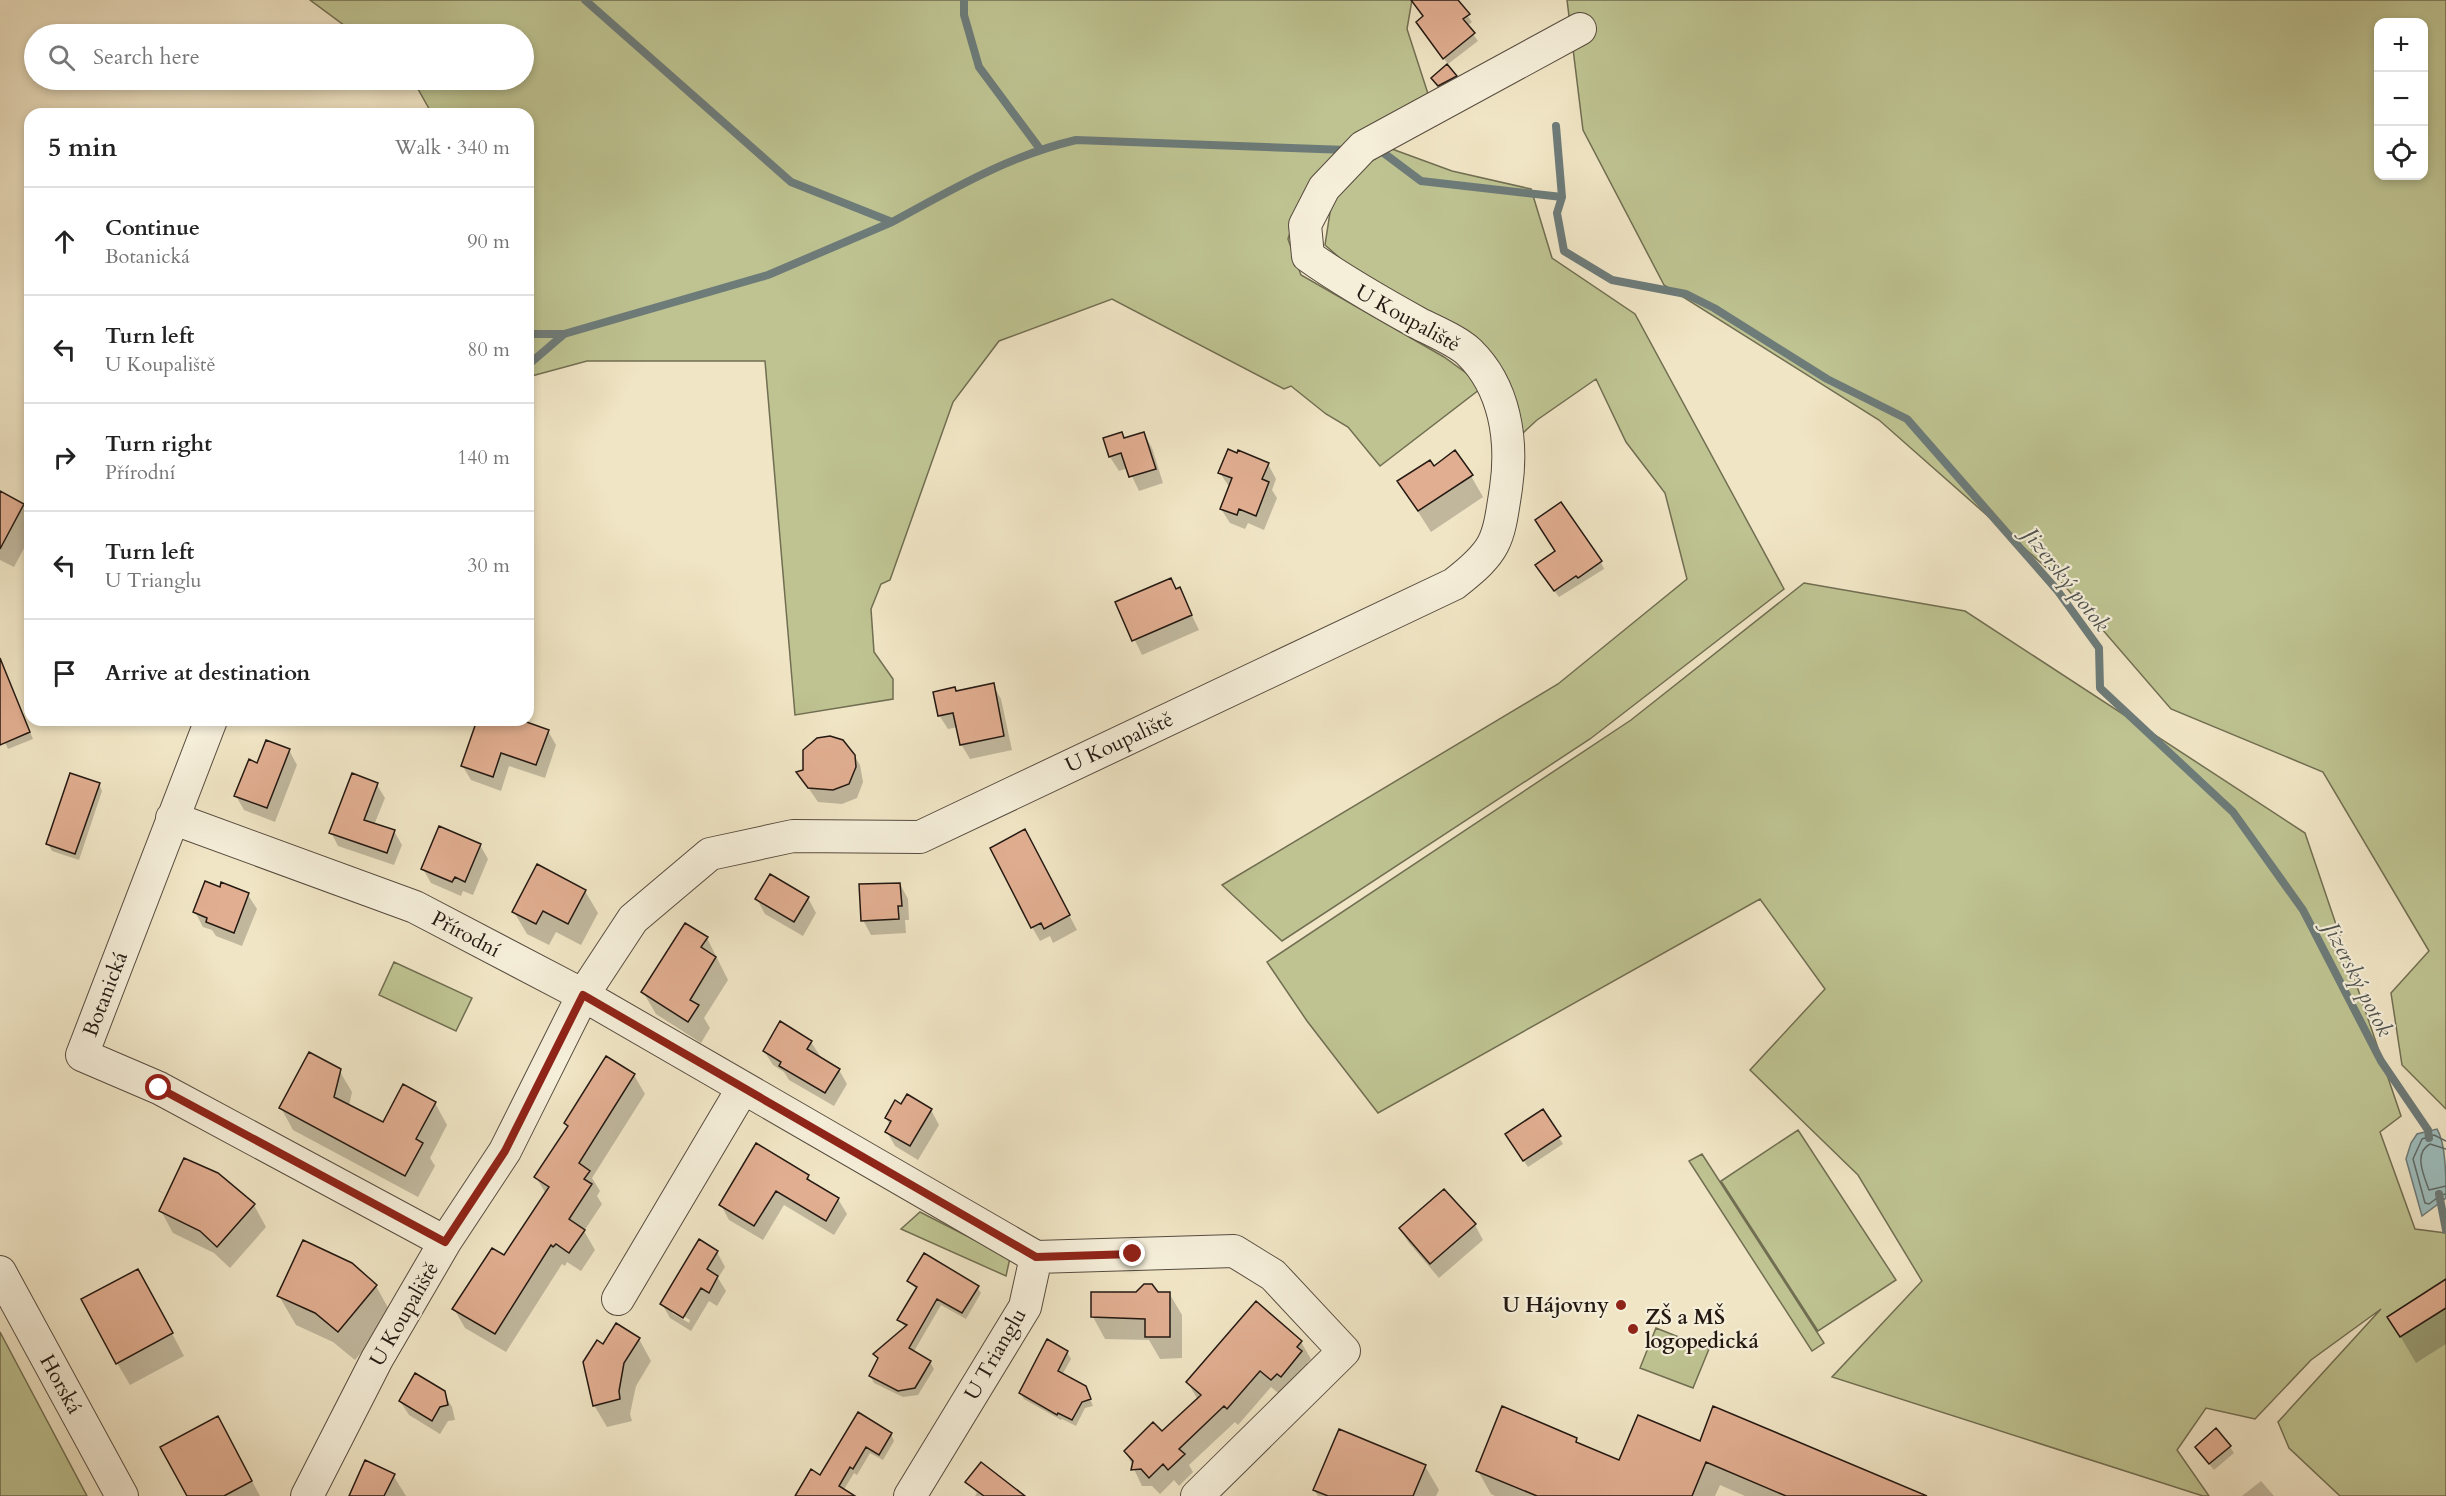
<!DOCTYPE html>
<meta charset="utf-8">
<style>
:root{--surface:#fff;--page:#f2f2f2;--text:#222;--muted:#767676;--line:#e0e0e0}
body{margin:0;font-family:Cardo,serif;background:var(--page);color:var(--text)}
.controls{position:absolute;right:18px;top:18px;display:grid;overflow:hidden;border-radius:12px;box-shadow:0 3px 9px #0003}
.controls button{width:54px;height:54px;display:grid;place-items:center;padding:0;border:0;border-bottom:2px solid var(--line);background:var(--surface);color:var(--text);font:30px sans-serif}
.stop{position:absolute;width:18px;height:18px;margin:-14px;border:4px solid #8f2418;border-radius:50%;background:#fff}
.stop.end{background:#8f2418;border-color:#fff;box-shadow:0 2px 6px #0008}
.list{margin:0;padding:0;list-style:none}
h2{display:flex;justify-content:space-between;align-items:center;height:78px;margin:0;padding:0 24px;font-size:26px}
h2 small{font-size:20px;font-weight:400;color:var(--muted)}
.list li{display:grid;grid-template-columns:39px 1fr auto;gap:18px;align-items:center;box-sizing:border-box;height:108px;padding:0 24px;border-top:2px solid var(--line)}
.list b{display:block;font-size:22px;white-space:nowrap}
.list p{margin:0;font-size:20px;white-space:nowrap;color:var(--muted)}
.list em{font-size:20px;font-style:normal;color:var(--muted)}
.icon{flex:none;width:33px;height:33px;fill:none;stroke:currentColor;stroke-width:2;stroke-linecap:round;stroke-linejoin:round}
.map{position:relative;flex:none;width:2446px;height:1496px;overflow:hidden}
.search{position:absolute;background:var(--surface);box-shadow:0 3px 9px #0003;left:24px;top:24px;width:510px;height:66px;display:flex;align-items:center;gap:15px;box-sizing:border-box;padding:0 21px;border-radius:33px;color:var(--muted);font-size:22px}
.panel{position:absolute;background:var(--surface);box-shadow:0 3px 9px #0003;left:24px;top:108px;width:510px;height:618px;border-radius:18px}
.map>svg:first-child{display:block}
.green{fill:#bec391;stroke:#716e52;stroke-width:1.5;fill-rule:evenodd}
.water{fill:#9dbdbd;stroke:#6d7b79;stroke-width:1.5}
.shadow{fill:#0003;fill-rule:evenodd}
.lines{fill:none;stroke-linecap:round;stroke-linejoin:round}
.shore{stroke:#606b68;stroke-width:1.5}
.stream{stroke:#6d7b79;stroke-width:8}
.building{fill:#e1ae91;stroke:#241912;stroke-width:1.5}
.minor-casing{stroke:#574c3f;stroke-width:34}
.minor{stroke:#f5eed9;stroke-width:32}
.route{stroke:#8f2418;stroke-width:8}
.poi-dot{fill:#8f2418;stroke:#f5eed9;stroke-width:2}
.labels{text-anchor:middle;stroke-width:4.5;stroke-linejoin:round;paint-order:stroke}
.street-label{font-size:21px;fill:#241912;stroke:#f5eed9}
.poi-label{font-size:21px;font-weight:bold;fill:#241912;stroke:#f5eed9;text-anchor:end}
.water-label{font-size:22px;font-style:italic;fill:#4e524e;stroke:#f5eed9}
</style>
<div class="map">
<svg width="2446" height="1496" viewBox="0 0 2446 1496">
<rect width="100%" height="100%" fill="#f0e5c5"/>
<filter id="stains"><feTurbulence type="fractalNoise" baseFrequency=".00333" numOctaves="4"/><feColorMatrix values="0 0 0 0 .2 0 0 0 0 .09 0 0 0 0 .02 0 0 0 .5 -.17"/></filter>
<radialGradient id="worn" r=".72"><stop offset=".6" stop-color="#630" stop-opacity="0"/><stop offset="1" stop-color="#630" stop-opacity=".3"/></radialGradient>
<path class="green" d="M310,0H1412L1407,29L1431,103L1355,133L1315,180L1296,214L1288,239L1301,275L1444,357L1484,386L1380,466L1348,427L1326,414L1291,386L1284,389L1112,299L999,341L953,402L890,580L881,584L871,609L874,652L893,679V699L795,715L765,361H587L528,377V114H432L413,80H524V34H356Z
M1567,0H2446V1109L2402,1065L2391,993L2429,951L2323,772L2171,709L2057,577L1879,420L1664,285L1583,130ZM2378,22H2424V176H2378Z
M1392,149L1452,171L1531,189L1552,258L1635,314L1784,589L1590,739L1282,941L1222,885L1558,684L1687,579L1665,493L1626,442L1596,379L1537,420L1523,433L1513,392L1478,342L1350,267L1325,245L1331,206L1351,173Z
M1804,583L1965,611L2305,833L2401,1116L2380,1132L2415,1229L2446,1233V1496H2340L2289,1448L2278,1422L2381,1309L2311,1360L2255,1419L2206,1408L2177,1450L2209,1496H2203L1832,1377L1922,1281L1858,1175L1750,1070L1825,989L1760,899L1378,1113L1307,1021L1267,962L1631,720Z
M394,962L472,998L456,1031L379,995Z
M1798,1130L1896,1280L1818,1331L1721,1181Z
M1702,1154L1824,1343L1812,1351L1689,1161Z
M920,1212L1010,1258L1006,1276L901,1229Z
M1656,1328L1709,1349L1693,1388L1640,1368Z
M0,1332L87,1496H0Z"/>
<path class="water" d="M2437,1129C2446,1144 2446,1178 2446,1198L2422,1216L2406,1159L2411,1143L2417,1134Z"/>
<path class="shadow" d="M1421,0H1456L1472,22L1467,26L1478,41L1448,64L1422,29L1424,17Z
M1455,76L1459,83L1443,92L1433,78Z
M1144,434L1152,448L1163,483L1139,491L1128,468L1119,471L1110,457L1105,439L1124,440Z
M1268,464L1276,479L1272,490L1277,498L1264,530L1248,523L1245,529L1230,523L1221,509L1230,488L1220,473Z
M1433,468L1471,476L1483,497L1431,532L1399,482Z
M0,493L23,505L30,517V537L14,567L0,560Z
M1601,562L1604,569L1559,597L1540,572Z
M1179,589L1199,630L1142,655L1117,603Z
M993,685L1001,699L1012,750L970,759L961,744L958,727L948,729L939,715L956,693Z
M11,687L33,739L8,749L0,731V692Z
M528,692L533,700L528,713Z
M478,720H526L525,723L548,731L556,745L545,778L509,766L501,791L471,780L462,765Z
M289,750L297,765L275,822L244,810L236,796L258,765Z
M851,750L860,765L863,782L857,798L842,804L818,802L798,773Z
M99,784L102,791L79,860L52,851L48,844Z
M377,785L385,798L374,825L394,831L402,845L394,865L338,846L331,832Z
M480,845L488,859L473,895L463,891L461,896L431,883L423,869Z
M1033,846L1077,930L1053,943L1050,936L1040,941L1032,927Z
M900,884L908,899L909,920H905L906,933L871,935L863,920Z
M220,889L248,895L257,909L242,946L216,936L212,930L203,927L195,912Z
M585,891L598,913L581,945L556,932L549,945L527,934L514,912Z
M808,898L816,913L803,936L765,914L757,899Z
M707,938L728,980L704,1018L710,1028L701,1043L656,1014L643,992Z
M811,1042L820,1056L818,1058L839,1070L847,1084L834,1106L789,1080L784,1072L773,1065L764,1051Z
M339,1070L352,1092L349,1106L383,1124L435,1103L447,1125L430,1158L435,1166L418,1197L293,1130L281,1108Z
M634,1075L645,1094L592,1178L600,1191L597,1196L602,1204L584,1231L595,1250L581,1271L567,1262L565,1266L562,1264L506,1352L465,1328L454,1309L504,1257L546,1194L536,1177L569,1128L565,1123Z
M902,1107L931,1110L939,1125L918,1160L895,1146L887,1132L890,1125L886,1118Z
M1542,1111L1563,1144L1528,1167L1511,1141Z
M808,1176L812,1184L838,1199L847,1214L834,1235L784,1205L763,1240L729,1220L721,1205Z
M1444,1191L1475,1225L1483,1240L1439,1278L1409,1243L1400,1229Z
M254,1205L266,1227L230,1268L214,1253L173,1233L161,1211Z
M717,1252L725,1267L718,1278L726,1291L717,1306L709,1301L691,1331L670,1318L662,1304ZM672,1309L690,1320L689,1323L672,1313Z
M909,1281L977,1287L981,1293L966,1319L941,1305L913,1353L930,1362L934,1369L918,1395L903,1397L874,1383L870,1376L879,1361L875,1355L906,1328L899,1320L917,1290Z
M2446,1281V1344L2416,1363L2389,1317Z
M376,1286L392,1315L355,1360L333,1342L296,1325L279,1296Z
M150,1292L184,1356L130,1385L117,1363Z
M1158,1293H1169L1182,1315V1358L1160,1359L1149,1340L1105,1339L1093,1317Z
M639,1339L651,1361L636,1386L630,1414L632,1421L607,1427L594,1405L604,1346Z
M1301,1342L1311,1359L1307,1363L1311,1369L1282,1396L1271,1387L1238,1425L1235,1422L1189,1465L1193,1472L1179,1486L1174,1480L1160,1494L1152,1486H1142L1126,1452L1162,1434L1198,1400L1188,1383Z
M1067,1352L1071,1359L1062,1375L1085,1387L1093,1406L1085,1408L1076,1426L1062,1419L1061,1420L1024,1399L1020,1393Z
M443,1392L452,1407L455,1420L448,1421L440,1434L409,1415L400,1401Z
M858,1415L891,1434L894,1441L883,1460L870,1453L857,1475L854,1473L840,1496H797L821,1477Z
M1576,1439L1580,1445L1620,1462L1700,1443L1923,1496H1745L1720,1485L1715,1496H1495L1491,1494L1478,1471Z
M230,1440L260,1496H189Z
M2230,1447L2234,1453L2214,1470L2201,1454Z
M1425,1466L1439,1490L1436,1496H1318L1314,1490Z
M393,1475L406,1496H351Z
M2261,1481L2274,1496H2242Z
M967,1482L1014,1496H975L977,1493Z"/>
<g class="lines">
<path class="shore" d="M2446,1141L2434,1135L2422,1139L2413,1159L2425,1203L2429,1204L2441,1195L2446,1194
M2446,1149L2430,1144C2413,1153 2424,1176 2429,1190L2446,1186"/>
<path class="stream" d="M585,0L791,182L892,222C953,189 1008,156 1076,140L1347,150
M964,0V15L979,67L1040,149
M1556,126L1562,197L1557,213L1564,251L1612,280L1686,294L1714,308L1827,379L1907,419L2057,590L2099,648L2100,688L2233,812L2303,910L2381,1061L2428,1130L2429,1138
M1377,151H1381L1421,181L1562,197
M528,334H564L768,275L892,222
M528,365L563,335
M2439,1194L2446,1230"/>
</g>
<path class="building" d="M1411,0H1458L1470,14L1463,19L1475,33L1443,59L1416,22L1423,16Z
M1447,64L1457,76L1438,86L1431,78Z
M1122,432L1124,438L1144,432L1156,469L1129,477L1121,453L1109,457L1103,438Z
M1228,449L1237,453L1238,450L1269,463L1262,479L1269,482L1256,516L1239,509L1237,515L1220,509L1232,478L1218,473Z
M1455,450L1473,475L1418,511L1397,481L1430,460L1434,466Z
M0,491L24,504L0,549Z
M1561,502L1602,561L1578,578L1576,576L1554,591L1535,565L1555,551L1535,520Z
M1171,578L1176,589L1180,587L1192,615L1132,641L1115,602Z
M0,658L30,732L0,745Z
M994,683L1004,736L960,745L953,713L938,716L933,692L955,687L956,691Z
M477,720H521L549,730L536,765L501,753L493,777L461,766Z
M830,736L843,740L855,755L856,767L849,784L833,790L808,788L796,772L803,770V750L817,738Z
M266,740L290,749L267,808L234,796L249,759L257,763Z
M70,773L100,783L75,854L46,844Z
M352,773L378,783L364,820L395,830L387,853L329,833Z
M439,826L481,844L465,882L455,877L452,882L421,869Z
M1025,829L1070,915L1044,929L1041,923L1031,928L990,848Z
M537,864L586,890L568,924L543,911L536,924L512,912Z
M770,874L809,897L794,922L755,899Z
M205,881L220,887L221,882L249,893L234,933L206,922L207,918L193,912Z
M900,883L902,906H898L899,919L861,921L859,884Z
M685,923L708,937L701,947L716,957L690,1000L699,1005L688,1022L641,992Z
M780,1021L812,1041L807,1049L840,1069L825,1093L779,1066L781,1062L763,1051Z
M309,1052L341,1069L334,1097L383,1122L403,1084L436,1102L416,1139L423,1143L405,1176L279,1108Z
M606,1056L635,1074L579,1163L590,1171L584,1179L592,1184L569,1219L585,1230L569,1253L556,1244L553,1247L551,1245L495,1334L452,1309L492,1248L504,1255L549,1187L534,1177L568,1126L564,1123Z
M907,1094L932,1109L910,1146L885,1132L891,1121L885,1118L895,1100L901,1104Z
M1543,1109L1561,1136L1523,1161L1505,1134Z
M756,1143L809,1175L807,1179L839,1198L826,1221L776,1191L754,1226L719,1205Z
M184,1158L218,1173L255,1204L217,1247L200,1231L159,1211Z
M1444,1189L1476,1224L1430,1264L1399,1228Z
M699,1239L718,1251L707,1269L718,1276L709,1293L701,1288L683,1318L660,1304Z
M303,1240L352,1263L377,1285L338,1332L315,1313L277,1296Z
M924,1253L979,1286L962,1313L937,1299L909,1348L931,1361L915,1388L898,1391L869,1376L878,1358L873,1354L907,1325L897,1320L917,1287L907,1281Z
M138,1269L173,1333L116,1364L81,1299Z
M2446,1279V1308L2400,1337L2387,1317Z
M1144,1284H1152L1158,1292H1170V1337H1145V1319L1091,1317V1292H1136Z
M1256,1301L1302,1341L1297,1347L1302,1351L1281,1377L1277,1374L1271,1380L1260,1371L1227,1409L1224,1406L1179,1449L1185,1454L1168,1470L1163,1464L1149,1478L1141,1469L1131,1470L1133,1461L1124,1451L1153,1422L1162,1431L1201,1395L1186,1382Z
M616,1323L640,1338L624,1363L619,1391L620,1399L593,1406L583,1362L597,1340L603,1344Z
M1047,1339L1068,1351L1058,1371L1086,1386L1091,1399L1082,1402L1072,1420L1058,1413L1057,1415L1019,1393Z
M415,1373L445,1391L448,1405L440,1407L432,1421L399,1401Z
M1502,1406L1577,1438L1576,1442L1619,1460L1638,1415L1700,1441L1713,1406L1927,1496H1786L1706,1462L1692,1496H1537L1476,1471Z
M858,1412L892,1433L879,1455L866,1447L853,1469L850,1467L839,1486L855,1496H795L811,1469L820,1475Z
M218,1416L252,1481L224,1496H187L160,1447Z
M2216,1428L2231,1446L2209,1464L2195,1447Z
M1339,1429L1426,1465L1413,1496H1328L1313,1490Z
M365,1460L395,1474L384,1496H349Z
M981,1462L1025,1496H984L965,1482Z"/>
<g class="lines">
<g class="minor-casing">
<path id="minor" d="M211,720L82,1055L159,1088L445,1242
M172,818L415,907L583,995L1036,1257
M1036,1257L1234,1251L1273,1275L1344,1351L1197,1496
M0,1272L122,1496
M618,1299L743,1088
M307,1496L377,1359L445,1242L505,1151L583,995L633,919L710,854L793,836L920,837L1454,584C1498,550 1498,541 1506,488C1513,440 1505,387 1469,352C1456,340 1433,331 1418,323C1380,302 1343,281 1308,256L1305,225L1324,188L1363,147L1580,29
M910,1496L1025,1307L1036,1257"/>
</g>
<use href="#minor" class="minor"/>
</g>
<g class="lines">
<path class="route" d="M159,1088L445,1242L505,1151L583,995L1036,1257L1133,1254"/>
</g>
<g class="poi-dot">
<circle cx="1621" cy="1305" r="6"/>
<circle cx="1633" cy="1329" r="6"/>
</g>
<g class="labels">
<g class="street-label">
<text transform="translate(1408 318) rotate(29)" y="7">U Koupaliště</text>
<text transform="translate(1119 742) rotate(-25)" y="7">U Koupaliště</text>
<text transform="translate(466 934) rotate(28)" y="7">Přírodní</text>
<text transform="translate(105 994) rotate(-69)" y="7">Botanická</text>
<text transform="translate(404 1314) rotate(-60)" y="7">U Koupaliště</text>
<text transform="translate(995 1354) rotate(-60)" y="7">U Trianglu</text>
<text transform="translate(61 1384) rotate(61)" y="7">Horská</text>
</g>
<g class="poi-label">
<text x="1609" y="1312">U Hájovny</text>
<text x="1645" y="1324" text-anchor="start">ZŠ a MŠ<tspan x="1645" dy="24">logopedická</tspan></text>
</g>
<g class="water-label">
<text transform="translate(2067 579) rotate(52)" y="8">Jizerský potok</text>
<text transform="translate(2359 979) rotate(63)" y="8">Jizerský potok</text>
</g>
</g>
<rect width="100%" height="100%" filter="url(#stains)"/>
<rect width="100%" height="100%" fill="url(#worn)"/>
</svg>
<div class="controls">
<button>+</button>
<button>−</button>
<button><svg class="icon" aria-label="locate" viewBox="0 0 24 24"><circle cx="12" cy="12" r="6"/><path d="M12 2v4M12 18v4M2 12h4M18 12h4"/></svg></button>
</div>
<div class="stop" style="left:159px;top:1088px"></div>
<div class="stop end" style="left:1133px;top:1254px"></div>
<div class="search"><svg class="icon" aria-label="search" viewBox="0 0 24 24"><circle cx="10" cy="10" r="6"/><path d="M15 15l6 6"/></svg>Search here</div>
<section class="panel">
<h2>5 min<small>Walk · 340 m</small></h2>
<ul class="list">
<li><svg class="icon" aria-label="ahead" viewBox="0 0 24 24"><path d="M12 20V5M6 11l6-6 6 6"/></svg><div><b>Continue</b><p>Botanická</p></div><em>90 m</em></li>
<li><svg class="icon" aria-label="left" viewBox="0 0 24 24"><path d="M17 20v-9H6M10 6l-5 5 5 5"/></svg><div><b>Turn left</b><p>U Koupaliště</p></div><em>80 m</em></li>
<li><svg class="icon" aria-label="right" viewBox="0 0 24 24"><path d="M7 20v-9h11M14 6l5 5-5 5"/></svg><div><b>Turn right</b><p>Přírodní</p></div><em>140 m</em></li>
<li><svg class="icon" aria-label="left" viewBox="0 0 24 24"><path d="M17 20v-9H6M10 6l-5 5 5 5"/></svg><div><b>Turn left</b><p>U Trianglu</p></div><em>30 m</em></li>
<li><svg class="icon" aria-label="arrive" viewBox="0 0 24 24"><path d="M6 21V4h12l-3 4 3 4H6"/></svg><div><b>Arrive at destination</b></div></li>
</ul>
</section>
</div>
